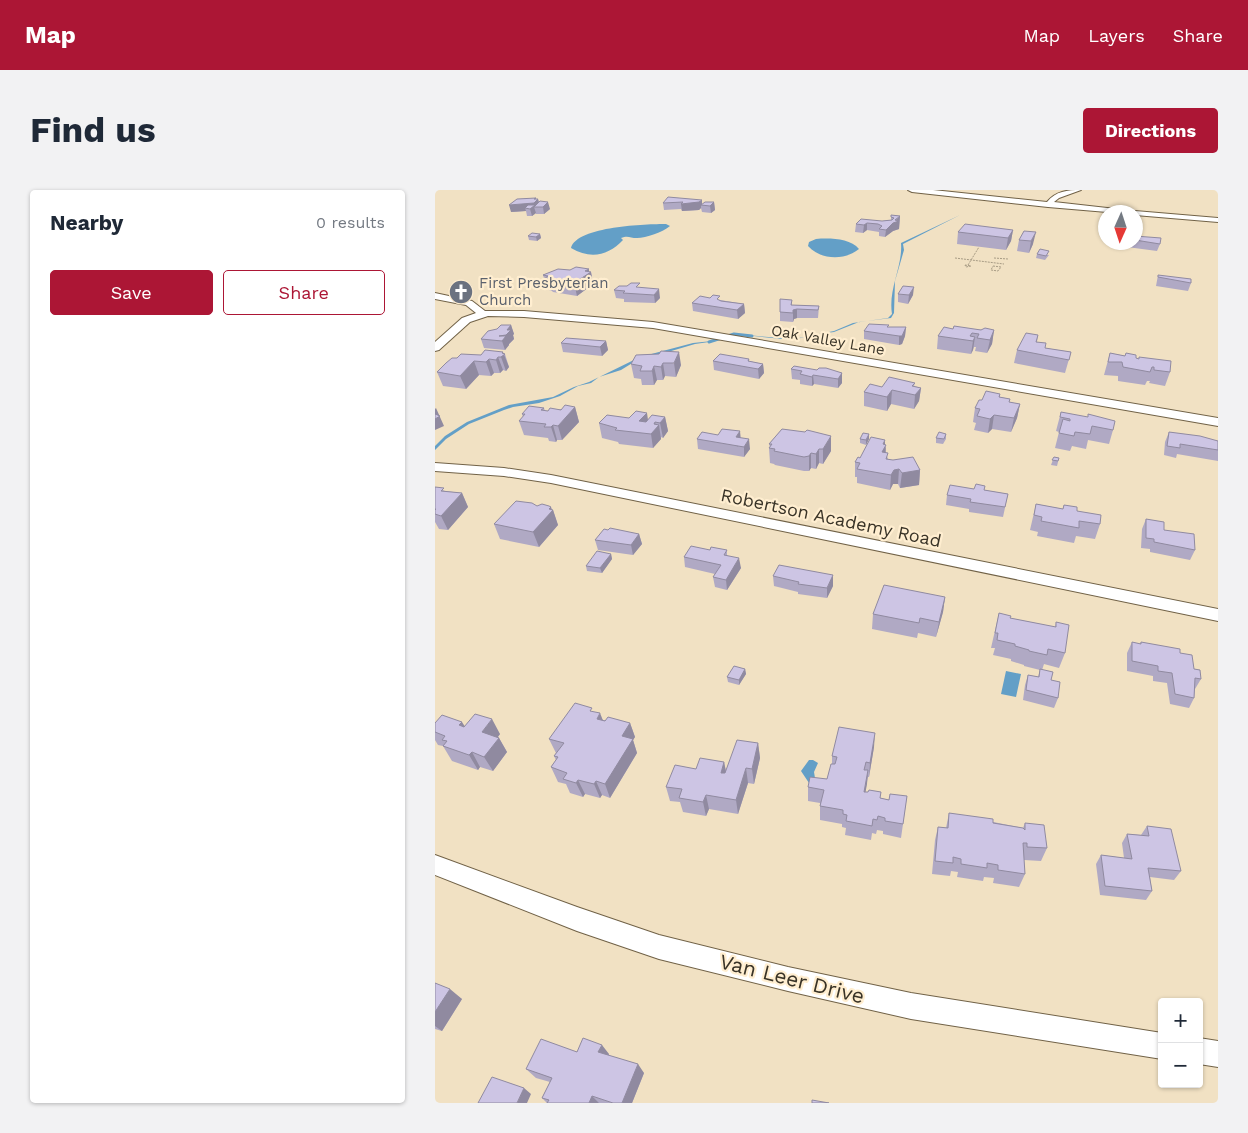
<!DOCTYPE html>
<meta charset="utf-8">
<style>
:root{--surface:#fff;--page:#f2f2f3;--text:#1f2937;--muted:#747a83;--line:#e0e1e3;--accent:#ac1635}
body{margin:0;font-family:"Work Sans",sans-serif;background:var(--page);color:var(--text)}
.controls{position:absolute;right:15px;bottom:15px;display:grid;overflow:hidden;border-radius:5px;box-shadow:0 1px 4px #0004}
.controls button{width:45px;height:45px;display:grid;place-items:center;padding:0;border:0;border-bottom:1px solid var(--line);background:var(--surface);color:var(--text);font:25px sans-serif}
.compass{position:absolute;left:663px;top:15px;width:45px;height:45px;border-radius:50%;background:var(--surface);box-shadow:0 1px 4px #0004;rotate:183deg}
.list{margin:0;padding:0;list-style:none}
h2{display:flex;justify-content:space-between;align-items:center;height:65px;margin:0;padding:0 20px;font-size:21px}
h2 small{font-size:16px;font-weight:400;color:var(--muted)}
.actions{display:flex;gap:10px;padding:15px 20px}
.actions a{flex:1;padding:11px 0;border:1px solid var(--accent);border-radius:5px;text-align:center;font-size:18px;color:var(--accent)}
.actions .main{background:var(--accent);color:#fff}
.map{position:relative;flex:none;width:783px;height:913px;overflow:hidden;border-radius:5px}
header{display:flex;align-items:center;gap:30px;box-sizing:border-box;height:70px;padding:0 25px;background:var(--accent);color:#fff}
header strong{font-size:24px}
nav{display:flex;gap:28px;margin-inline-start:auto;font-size:18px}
.intro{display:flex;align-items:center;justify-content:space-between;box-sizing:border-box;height:120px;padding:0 30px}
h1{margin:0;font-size:35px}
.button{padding:12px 22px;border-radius:5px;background:var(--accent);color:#fff;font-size:18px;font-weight:700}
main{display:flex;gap:30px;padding:0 30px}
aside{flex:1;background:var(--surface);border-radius:5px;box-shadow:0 1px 4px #0004}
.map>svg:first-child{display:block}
.water{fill:#639fc7}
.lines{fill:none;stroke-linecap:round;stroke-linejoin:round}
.stream{stroke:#639fc7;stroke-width:3}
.minor-casing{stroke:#716247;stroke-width:2}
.path{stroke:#a79b84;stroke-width:1;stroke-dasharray:2 1;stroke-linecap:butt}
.minor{fill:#fff;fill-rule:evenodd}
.wall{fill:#b0a9c4}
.shaded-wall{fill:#908aa0}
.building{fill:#cdc5e4;stroke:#908aa0}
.labels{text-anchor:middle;stroke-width:4.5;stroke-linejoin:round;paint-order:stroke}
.far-worship-label{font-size:15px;fill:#5b616d;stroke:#ffeed0;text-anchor:start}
.far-street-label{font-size:15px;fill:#393327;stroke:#ffeed0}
.street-label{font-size:18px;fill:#393327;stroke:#ffeed0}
.near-street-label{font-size:21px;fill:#393327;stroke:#ffeed0}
</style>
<header>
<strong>Map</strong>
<nav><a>Map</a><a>Layers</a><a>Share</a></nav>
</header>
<div class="intro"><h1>Find us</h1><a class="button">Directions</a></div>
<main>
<aside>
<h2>Nearby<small>0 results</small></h2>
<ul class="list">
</ul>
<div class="actions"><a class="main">Save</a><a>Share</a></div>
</aside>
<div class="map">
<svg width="783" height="913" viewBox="0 0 783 913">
<rect width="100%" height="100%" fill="#f1e1c3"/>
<path class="water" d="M525,25L468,54L469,60L460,91L459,123L456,128L424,132L399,142L377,145L358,150L298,144L359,149L399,141L418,133L453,128L457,124C453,99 468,76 466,53Z
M231,34L235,36C228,42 211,48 202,48C195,48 193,45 186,48L188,50C174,65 156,70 136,58C142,36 212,34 231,34Z
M381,49C394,48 415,48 424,59C409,71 386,70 373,56L374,52Z
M277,151H281L260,154L199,172L186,180L164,187L156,193L143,196L125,206L104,213L78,217L69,220L34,234L11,249L0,260V256L10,246L32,232L74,215L118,207L139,197L154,192L205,167L258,153Z
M571,481L586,484L581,507L566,504Z
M374,570H378L383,573L379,582L380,588L374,593L366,581Z"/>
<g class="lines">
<path class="stream" d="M274,152L299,144L317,146"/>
<g class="minor-casing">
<path id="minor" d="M473,0H498L612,12C621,1 632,0 646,0L624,8L619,12L690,20L694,22H672L613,17L477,2Z
M700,21L783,28V32L700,25V22H696Z
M0,103L37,111L50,121H89L218,132L783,228V236L218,138L89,127L53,126L35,132L4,160L0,161V152L27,128L41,123L31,115L0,109Z
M0,273L69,278L116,285L783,419V431L116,293L69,286L0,281Z
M0,665L142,717L224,745L353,777L476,803L727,843V869L476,829L353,801L224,769L142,741L0,685Z
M764,848L783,851V877L764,874Z"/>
</g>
<path class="path" d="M520,68L569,74
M559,68L573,69
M530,75L536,76L531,77Z
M533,75L544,57
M558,76L566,77L563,81L556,80Z"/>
<use href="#minor" class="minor"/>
</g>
<path class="wall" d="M103,9L104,12L115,19L109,24H101V23L97,26H92L91,21L76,22Z
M267,10V14L279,12L280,20L276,23L267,22L266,18L264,20L247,21L246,19L229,20L228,13Z
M456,25L465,26L464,39L458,41L450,47L444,46V42L432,40L428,43L420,42L421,34L456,30Z
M578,40L576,51L571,60L522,54L523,42Z
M589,41L598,54L594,63L582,61L584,50Z
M105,44L106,48L102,51L94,50L93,46Z
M700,46L725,54L722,61L677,55L678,52H700Z
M602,64L614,65L610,70L601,68Z
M135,80L156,82L158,94L142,106L118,102L117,101L114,100L113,98H112L108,85Z
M723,85L756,93L753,101L721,96Z
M206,98L225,108L220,113L189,112V109L181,108L179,100Z
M463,104L478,105L473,114L463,112Z
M285,110L309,114L310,123L303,129L258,121L257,113Z
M357,110V115L384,116L383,128H362L359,129L358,132L345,131V122Z
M76,135L79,144L78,145L79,149L74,154V155L70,160L49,158L46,149Z
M454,137H471L470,146L467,154L464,155L429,149V141Z
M518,139L559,140L557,154L552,163L540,161L541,157H539L538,160L536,164L502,159L503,146Z
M603,145L602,152L610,158L636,162L630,183L579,173L582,160Z
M171,151L173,160L167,166L128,162L126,153Z
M675,163L701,168L735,182L730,196L714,193L715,191H712L710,195L683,191V186L669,185Z
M70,164L74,177L71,181L68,180L65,183H59L56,186L44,185L31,199L8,196L2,182L46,165Z
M201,165L246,175L241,187L230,186L228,190H222L219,195H207L206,189L199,188L196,174Z
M314,169V171L328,174L329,183L324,189L279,180L278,171Z
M356,179L407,183V193L403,198L379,194L377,196L365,194V190L357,189Z
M480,193L479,196L486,198L484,211L479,219L456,214L452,221L429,216V202L447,197Z
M565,204V207L575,209L574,212L585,214L582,228L576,242L557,239L553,243L539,240L541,233L538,232L540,218L547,210Z
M140,217L144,232L127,250H122L121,252L114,251L113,248L89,245L84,231L88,227L87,224L109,218L110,221H113Z
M626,222L678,240L674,254L653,250L651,259L637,256L635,261L620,258L624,242L621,241Z
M230,227L233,241L228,248L226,247V249L218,258L184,254L183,252L167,248L164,233L194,228L213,230Z
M347,239L396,261L388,274L384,273L381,279L376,278L374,281H369L340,275L339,274L335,273L334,258L335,257L334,254Z
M734,242L783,251V271L742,264L741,268L729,265L730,252Z
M434,244V249L431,255L425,253V249Z
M511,244V249L508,254L501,253V248Z
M305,248L315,259L309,267L263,259L262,249Z
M450,255L451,263L453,269L485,280L484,295L465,298L463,294H458L455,300L422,293V287H420V272L425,268Z
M619,267L624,268L622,276L616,275Z
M0,297L10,301L27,303L33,317L13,340L4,339L0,332Z
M539,299L549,300L573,304L568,327L534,322V319L511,315L512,305Z
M601,314L628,319L629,315L665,334L660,349L641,346L639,353L602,346L603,342L595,340Z
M102,316L116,317L117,320H118L123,335L104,357L65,349L59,334Z
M711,329L760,360L755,370L715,362V359L706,358L707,339Z
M204,344L207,354L198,365L163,360L160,350Z
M275,360H292V365L306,378L292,400L280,397L278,387L280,384L250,377L249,367Z
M176,364L177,369L167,383L152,381L151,376Z
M338,386L398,396L392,408L363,404V402L339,396Z
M510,407L508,422L501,447L483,443L482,448L437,439L438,424Z
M564,423L575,428L620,437L621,432L630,463L624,478L609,474L607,480L616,490L623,508L619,518L588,510L590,495L593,485L603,487L605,480L589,476V475L576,471V469L558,465L560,458H556Z
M697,452L705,454L706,452L745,463L766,489L760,499L759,508L754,518L735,514L732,493L718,491V486L692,481V463Z
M310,479L311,484L304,495L293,492L292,487Z
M159,522L168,530L195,533L200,547L198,550L202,563L175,608L167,605L165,608L150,604L148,607L135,603L131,594L123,592L116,577L121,570L119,566L121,563L114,549Z
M0,533L30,536L65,544L63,547L64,548L72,562L58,581L45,577L43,580L17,571L8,556L3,555L0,550Z
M323,553L325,568L319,594L313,593L303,624L274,619L271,626L248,622L245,612L235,611L231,597L261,579L289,572L291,581Z
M439,557L434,587H433L430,602L446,608L454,610L472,606L466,648L448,644V641L442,640L441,644L437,643L436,650L410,645L411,638L407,637V634L385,630V613L373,611V597L392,589L397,574V566Z
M514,623L588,638L590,633L612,658L606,671L589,670L590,684L584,697L558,693L559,688L549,687L548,691L522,687L523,682L516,681L515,686L497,684L500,650L503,637L511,638Z
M712,636L746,681L739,690L715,687L717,701L711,710L665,705L661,674L666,665L689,668L687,653L692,644L706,645Z
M0,793L27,809L7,841L0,839Z
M142,862L174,864L173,865L209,883L197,913H112L107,908L115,892L101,888L91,879Z"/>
<path class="shaded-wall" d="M101,8V11L103,9L105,17H99L101,23L97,26L95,19L90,18L91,21L76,22L74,15L99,9Z
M267,10V15H266V18L264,20L247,21L246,14Z
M113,12L115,19L109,24L108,17Z
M279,12L280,20L276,23L275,16Z
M465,26L464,39L458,41L450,47L451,40Z
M432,33V40L428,43L429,35Z
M578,40L576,51L571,60L573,48Z
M601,42L598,54L594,63L596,51Z
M105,44L106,48L102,51L101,47Z
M154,79V82H156L158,94L142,106L139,93L150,81Z
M479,97L478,105L473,114L474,105Z
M224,99L225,108L220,113L219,105Z
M309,114L310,123L303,129L302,120Z
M362,119V128L359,129L358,132V120Z
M76,135L79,144L78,145L79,149L74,154V155L70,160L67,151L64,146Z
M471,137L470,146L467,154L464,155V146Z
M559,140L557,154L552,163L555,150Z
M540,147L538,160L536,164L538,151Z
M171,151L173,160L167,166L165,157Z
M68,162L74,177L71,181L66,167L67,163Z
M244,162L246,175L241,187L239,173Z
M63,167L68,180L65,183L61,170Z
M54,169L59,183L56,186L51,172Z
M39,171L44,185L31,199L25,186Z
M228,173L230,186L228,190L226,177Z
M328,174L329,183L324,189L323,179Z
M219,176L222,190L219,195L217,181Z
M407,183V193L403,198V189Z
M378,185L379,194L377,196V187Z
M486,198L484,211L479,219L480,205Z
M457,200L456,214L452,221V207Z
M585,214L582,228L576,242L579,228Z
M140,217L144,232L127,250L123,236Z
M1,218L9,236L0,240V219Z
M212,223L214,237L204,231Z
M559,225L557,239L553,243L555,229Z
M230,227L233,241L228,248L225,233Z
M220,232L221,238L224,235L226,249L218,258L216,244Z
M118,235L122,250L121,252L116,237Z
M305,241L306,251L302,257L301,247Z
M434,244V249L431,255V250Z
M396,246V261L388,274V259Z
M314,249L315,259L309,267V257Z
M450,250V258L451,255L450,269L446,277L448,254Z
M384,259V273L381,279V264Z
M376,263V278L374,281V266Z
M464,279L463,294H458L455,300L456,285L459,280Z
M485,280L484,295L465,298L467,283Z
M27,303L33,317L13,340L6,326Z
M116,317L117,321L118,320L123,335L104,357L98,342Z
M204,344L207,354L198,365L196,355Z
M176,364L177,369L167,383L165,378Z
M304,368L306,378L292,400L291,390Z
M398,385V396L392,408V398Z
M510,407L508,422L501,447L504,432Z
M310,479L311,484L304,495V490Z
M165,523L171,538L162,529Z
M57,529L65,544L55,557L47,542Z
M27,532L36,546L24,535Z
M195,533L200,547L198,550L202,563L175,608L170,594L187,546Z
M440,543L439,557L434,587L435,573Z
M64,548L72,562L58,581L49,567Z
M323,553L325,568L319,594L317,579Z
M37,562L45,577L43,580L34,565Z
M289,572L292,587L286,583Z
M311,578L313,593L303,624L301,610Z
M433,580L432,594L428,616L429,602Z
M143,590L150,604L148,607L141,593Z
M161,591L167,605L165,608L159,594Z
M271,605L274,619L271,626L268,612Z
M15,799L27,809L7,841L0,836V822Z
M167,855L174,864L171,871L163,862Z
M203,874L209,883L197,913H187Z
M89,898L96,904L92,913H82Z
M157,906L164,913H154Z"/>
<path class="building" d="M233,7L267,10L264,12L246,14L248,12L228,13Z
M101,8L99,9H103L99,13L74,15L82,9Z
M105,11L113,12L108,17H99Z
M270,12H279L275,16L266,15Z
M93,15H100L95,19L90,18Z
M456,25L465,26L460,30L464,31L458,33L451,40L444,39L447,36L443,34L432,33L429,35L421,34L426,29L447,31L457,30L459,28L456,27Z
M530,34L578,40L573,48L523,42Z
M589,41L601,42L596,51L584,50Z
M97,43L105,44L101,47L93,46Z
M700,46L726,48L725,54L700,50Z
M605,59L614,61L611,66L602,64Z
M141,77L154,79L150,81L156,82L139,93L114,89L116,88H110L113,86L108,85L123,79L135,80Z
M723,85L756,89V93L723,87Z
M196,93H205L201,97L224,99L219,105L188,103L190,101L179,100L184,96H192Z
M468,96L479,97L474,105L463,104Z
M278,105L285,106L282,109L286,111L309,114L302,120L257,113L265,106L275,108Z
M345,109L357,110L356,115L384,116L383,120L362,119L358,120V123L345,122Z
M434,134L454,135L452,137H471L467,146H464L429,141Z
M66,135H76L72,140H76L71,145L64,146H71L67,151L46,149L53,141L62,139Z
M519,136L546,140L550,138L559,140L555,150L542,148L544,144L537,143L535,146L540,147L538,151L503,146L509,137L518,139Z
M591,143L603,145L601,152L611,153L610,158L636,162L634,170L582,160Z
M131,148L171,151L165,157L126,153Z
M50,160L68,162L67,163L70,164L66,167H63L61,170L54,169L51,172L39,171L25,186L2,182L11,173L17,168H22L26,164L46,165Z
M226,161L244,162L239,173H228L226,177L219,176L217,181H205L207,176L196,174L201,165L224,164Z
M675,163L690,166L691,163L701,165V168L704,169V167L736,171L735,182L719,180V177H717L715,182L688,177L687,172H673Z
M285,164L314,169L313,171L328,174L323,179L278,171Z
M359,176L382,180L384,178H391L407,183L403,189L378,185L377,187L365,184L367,181L356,179Z
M454,187L480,193L477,196L486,198L480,205L457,200L452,207L429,202L435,194L447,197Z
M551,201L565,204L564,207L575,209L574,212L585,214L579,228L559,225L555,229L542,226L545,219L540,218L544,210H547Z
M130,215L140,217L123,236L118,235L116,237H109L111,234L84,231L90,224H87L94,216L109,218L106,220L113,221L115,218L126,220Z
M201,221L212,223L204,231L211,232L217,225L230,227L225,233L220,232L219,234L224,235L216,244L180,240L182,238L164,233L172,225L194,228Z
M626,222L653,227V224L680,231L678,240L657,236L655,244L640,242L639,246L624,243L628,229L635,231V229L625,227Z
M0,224L5,226L0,229Z
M287,239L305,241L301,247L314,249L309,257L262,249L267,242L283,245Z
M347,239L370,242L372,240L396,246L388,259H384L381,264L376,263L374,266L369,267L339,261L340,259L334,258L337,254H334Z
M504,242L511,244L509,249L501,248Z
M734,242L765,246L783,251V260L745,254V258L732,256Z
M428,243L434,244L431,250L425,249Z
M436,247L450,250L448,254L451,255L447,262L453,263L451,269L458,270L478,267L485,280L467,283L464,279L459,280L456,285L422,279L425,273L420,272L423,267L425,268Z
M619,267L624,268L623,271L617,270Z
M541,294L550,296L549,300L573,304L570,317L535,312L536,309L512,305L515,295L539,299Z
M0,297L9,298L6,301L27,303L6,326L0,324V320L1,319H0Z
M81,311L97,313L102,316L107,314L114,316L116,317L114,319L118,320L98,342L59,334Z
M601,314L628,319L629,315L642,317V321L666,325L665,334L644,331V338L606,331L607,327L599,325Z
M711,329L729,332V340L759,344L760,360L719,352V349L711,348Z
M175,338L204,344L196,355L160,350L169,339L173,340Z
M256,356L275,360L276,357L292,360L289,365L304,368L291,390L278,387L286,375L249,367Z
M162,361L176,364L165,378L151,376Z
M344,375L398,385L392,398L363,394L364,392L338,386Z
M449,395L510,407L504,432L485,428L484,433L438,424Z
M564,423L576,426L575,428L621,437V432L634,435L630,463L613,459L612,465L594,461V460L580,456V454L562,450L563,443H560Z
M697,452L706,454V452L745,459V463L757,465L759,479L765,480L766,489L760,488L759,508L740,504L737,483L723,481V476L697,471Z
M299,476L310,479L304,490L292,487Z
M605,479L618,482L616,490L625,492L623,508L591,500L593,485L604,487Z
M140,513L157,518L155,521L165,523L162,529L170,531L173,527L195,533L187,546L198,549L170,594L161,591L159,594L143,590L141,593L128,589L132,583L116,577L123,567L119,566L129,553L114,549Z
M40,524L57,529L47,542L64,548L49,567L37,562L34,565L8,556L12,551L7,550L10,546L0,542V533L7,525L27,532L24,535L29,537Z
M404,537L440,543L435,573L431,572L429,580H433L429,602H433L434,600L446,602L445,608L454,610L455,604L472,606L468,634L450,631V628L443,626L442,630L438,629L437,636L411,631L412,625L408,624V620L385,616L389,600L373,597L375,587L392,589L396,574H400L402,567L397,566Z
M302,550L323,553L317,579L311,578L301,610L271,605L268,612L244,608L247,599L231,597L240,575L261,579L265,568L289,572L286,583H290Z
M514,623L558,629V633L588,638L590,640V633L609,635L612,658L592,657V653H588L590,684L563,680V675L552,673V678L526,674V669L518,667V673L500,671L503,637L513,638Z
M712,636L736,639L746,681L713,678L717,701L670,696L666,665L697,669L692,644L714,646Z
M0,793L15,799L0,822Z
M148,848L167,855L163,862L203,874L187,913H178L157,906L154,913H112L114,910L107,908L117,888L91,879L106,849L142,862Z
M57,887L89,898L82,913H43Z
M377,910L394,913H377Z"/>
<defs>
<g id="church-disc" transform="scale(1.25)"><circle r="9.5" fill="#6b7280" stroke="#ffeed0"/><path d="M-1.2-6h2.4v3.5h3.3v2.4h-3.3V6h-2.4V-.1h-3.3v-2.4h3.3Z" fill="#fff"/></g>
</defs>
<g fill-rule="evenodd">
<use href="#church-disc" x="26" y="102"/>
</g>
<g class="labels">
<g class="far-worship-label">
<text x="44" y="98">First Presbyterian<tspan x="44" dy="17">Church</tspan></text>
</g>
<g class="far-street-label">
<text transform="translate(393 150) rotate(10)" y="5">Oak Valley Lane</text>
</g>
<g class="street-label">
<text transform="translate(396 328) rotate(12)" y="6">Robertson Academy Road</text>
</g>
<g class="near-street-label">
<text transform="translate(357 789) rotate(14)" y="7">Van Leer Drive</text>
</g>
</g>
</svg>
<div class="controls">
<button>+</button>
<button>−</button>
</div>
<svg class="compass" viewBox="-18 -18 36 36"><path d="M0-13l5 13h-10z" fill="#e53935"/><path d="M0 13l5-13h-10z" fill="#747a83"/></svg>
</div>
</main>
